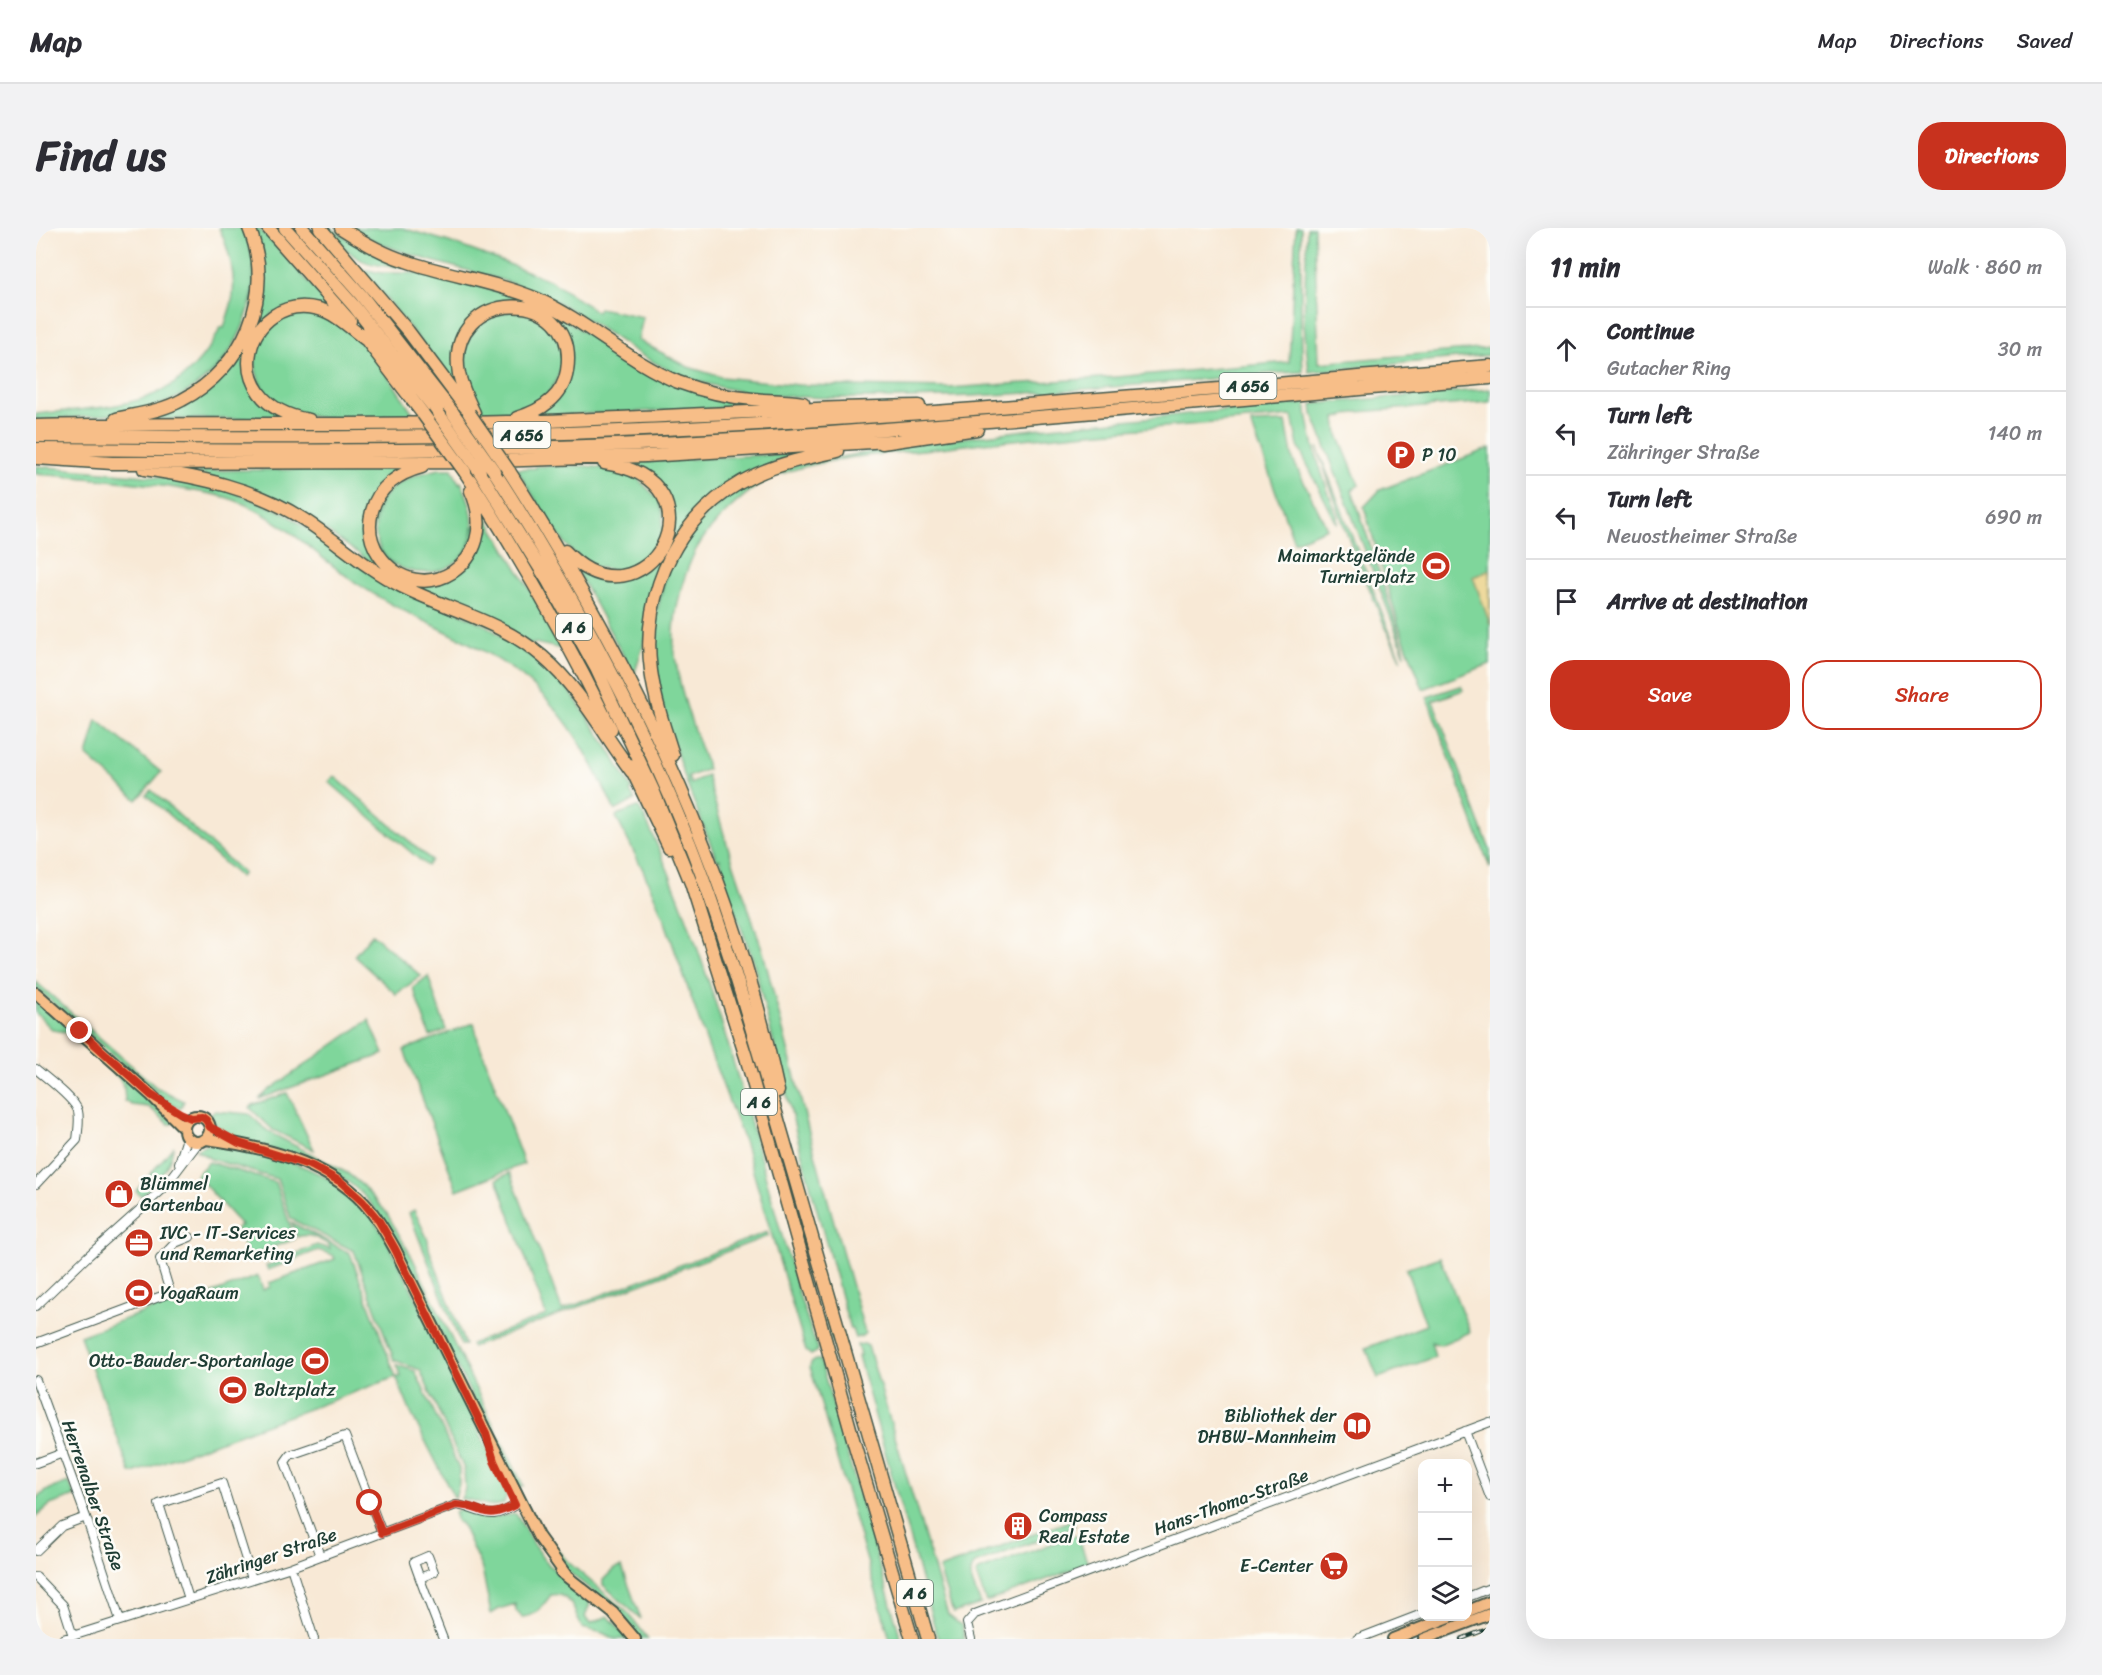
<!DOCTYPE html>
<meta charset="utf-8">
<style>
:root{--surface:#fff;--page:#f2f2f3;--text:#2b2b33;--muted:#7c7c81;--line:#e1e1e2;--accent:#c8321e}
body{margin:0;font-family:Sriracha,sans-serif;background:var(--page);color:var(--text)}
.controls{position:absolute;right:18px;bottom:18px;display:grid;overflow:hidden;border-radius:12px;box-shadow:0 6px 24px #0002}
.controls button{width:54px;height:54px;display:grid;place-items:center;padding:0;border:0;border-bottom:2px solid var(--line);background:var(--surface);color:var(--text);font:30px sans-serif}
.stop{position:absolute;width:18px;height:18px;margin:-14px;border:4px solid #c8321e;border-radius:50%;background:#fff}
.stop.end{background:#c8321e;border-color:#fff;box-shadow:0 2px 6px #0008}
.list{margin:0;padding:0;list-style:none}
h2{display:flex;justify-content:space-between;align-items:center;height:78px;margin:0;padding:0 24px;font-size:26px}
h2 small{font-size:20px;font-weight:400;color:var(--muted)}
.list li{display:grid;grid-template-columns:39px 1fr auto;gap:18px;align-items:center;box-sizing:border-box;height:84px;padding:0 24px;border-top:2px solid var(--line)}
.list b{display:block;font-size:22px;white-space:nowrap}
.list p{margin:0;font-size:20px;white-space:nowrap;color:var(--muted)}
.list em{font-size:20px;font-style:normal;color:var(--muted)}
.actions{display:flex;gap:12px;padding:18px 24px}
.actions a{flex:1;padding:14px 0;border:2px solid var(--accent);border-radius:24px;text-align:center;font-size:21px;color:var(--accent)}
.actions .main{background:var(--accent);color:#fff}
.icon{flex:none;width:33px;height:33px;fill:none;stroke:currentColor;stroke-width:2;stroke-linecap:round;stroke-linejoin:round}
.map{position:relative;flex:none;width:1454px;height:1411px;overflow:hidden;border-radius:24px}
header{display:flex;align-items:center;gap:36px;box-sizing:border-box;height:84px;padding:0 30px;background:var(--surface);border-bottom:2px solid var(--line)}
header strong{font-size:28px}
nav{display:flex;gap:33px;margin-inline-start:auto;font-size:21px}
.intro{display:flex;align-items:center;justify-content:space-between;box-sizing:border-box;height:144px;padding:0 36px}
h1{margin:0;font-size:42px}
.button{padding:15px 27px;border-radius:24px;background:var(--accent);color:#fff;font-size:21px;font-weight:700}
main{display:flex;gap:36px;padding:0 36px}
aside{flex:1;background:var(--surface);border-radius:24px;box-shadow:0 6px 24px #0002}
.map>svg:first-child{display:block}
.green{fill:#7fd69b;stroke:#4f8a68;stroke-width:1.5}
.sand{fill:#eeda9e;stroke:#868c69;stroke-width:1.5}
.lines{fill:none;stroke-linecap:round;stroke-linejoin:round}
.minor-casing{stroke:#40574c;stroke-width:10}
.major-casing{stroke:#40574c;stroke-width:14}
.highway-casing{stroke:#40574c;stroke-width:15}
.minor{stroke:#fff;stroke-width:8}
.major{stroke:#f7be88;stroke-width:10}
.highway{stroke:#f7be88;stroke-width:12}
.rail-casing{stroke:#1f3d34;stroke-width:4.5}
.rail{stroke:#fdfcf7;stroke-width:2;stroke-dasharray:7;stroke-linecap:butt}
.highway-bridge-casing{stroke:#40574c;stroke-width:15;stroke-linecap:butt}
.highway-bridge{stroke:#f7be88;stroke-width:12}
.route{stroke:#c8321e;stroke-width:8}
.labels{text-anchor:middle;stroke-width:5;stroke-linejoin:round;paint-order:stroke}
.shield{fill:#fdfcf7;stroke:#62766e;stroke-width:1.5}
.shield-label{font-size:16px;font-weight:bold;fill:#1f3d34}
.poi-label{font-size:18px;fill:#1f3d34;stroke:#fdfcf7;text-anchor:start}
.street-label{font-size:18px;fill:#1f3d34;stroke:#fdfcf7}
</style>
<header>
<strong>Map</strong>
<nav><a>Map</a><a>Directions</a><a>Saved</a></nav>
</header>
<div class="intro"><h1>Find us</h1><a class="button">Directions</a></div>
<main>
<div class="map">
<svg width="1454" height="1411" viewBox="0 0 1454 1411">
<rect width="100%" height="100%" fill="#fdfcf7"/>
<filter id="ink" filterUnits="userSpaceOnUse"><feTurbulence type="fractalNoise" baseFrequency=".0167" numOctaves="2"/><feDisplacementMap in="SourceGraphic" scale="12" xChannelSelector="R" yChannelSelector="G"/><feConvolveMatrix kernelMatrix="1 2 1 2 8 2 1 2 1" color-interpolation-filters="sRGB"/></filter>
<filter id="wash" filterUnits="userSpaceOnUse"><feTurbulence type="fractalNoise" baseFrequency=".008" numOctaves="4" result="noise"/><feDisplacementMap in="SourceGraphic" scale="24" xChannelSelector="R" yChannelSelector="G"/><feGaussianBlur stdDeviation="1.35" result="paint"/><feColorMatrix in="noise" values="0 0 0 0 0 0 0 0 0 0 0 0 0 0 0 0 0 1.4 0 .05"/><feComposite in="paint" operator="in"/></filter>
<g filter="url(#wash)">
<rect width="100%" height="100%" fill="#f8e9d6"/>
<path class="green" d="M183,0H208C214,20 221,42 217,63C208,113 182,150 136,172C101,188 39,189 0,192V186C82,177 144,182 185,99L188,100C190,92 194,82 196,73C201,50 193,21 183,0Z
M218,0H222L232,9L298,82L236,85L210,140L253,191H97L157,170L216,101Z
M291,0H295L312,11L369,39C325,39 318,31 291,0Z
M315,0H366L413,14L465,33L515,53L561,84L563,80L607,89L602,112L652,139L685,149L763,157L913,160L1081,149L1253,134L1260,0H1265V96L1267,144L1242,145C1105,156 968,171 831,170C774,170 713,170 658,152C598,133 555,85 497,63C436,38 372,35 315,0Z
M1271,0H1278L1283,135L1454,120V127L1273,144L1268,96Z
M331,42L346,45H398L491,72L533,94L573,121L708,177L694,180L498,188L520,171L533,118L494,77L432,96L423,161L328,43Z
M472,83C482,84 491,85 500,89C539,108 530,161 495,179C481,187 464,188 449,189L441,174L439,175C423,131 421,98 472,83Z
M261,85C268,86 277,85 284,87C328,102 355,154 379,188H349L347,191C316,191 276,195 247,178C204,154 213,97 261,85Z
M1454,161V174L1322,184L1300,190L1302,207L1323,257L1316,262L1367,417L1369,427L1277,186L1276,176Z
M1270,175C1274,215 1287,251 1301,288V296L1262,218L1256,188C1145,199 1033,205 921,218C863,226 798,226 742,247C713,258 668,301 656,330C645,355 636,392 638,419C642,461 658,502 672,541L652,549L655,556L671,547L689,610L727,724L774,908L829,1105L826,1108L819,1110L816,1101H814L767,931L716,729L692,664L684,631L681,632L652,559L632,499L622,459L618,396L631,344L658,299L699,262L752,238L886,215L1014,199Z
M1027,180L879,194L599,211L401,218L0,216V213L167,214Z
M1250,194L1257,232L1291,300L1258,314L1215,195Z
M1281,219L1365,433L1348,396L1309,301Z
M1454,220V436L1387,461L1363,398L1328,279L1344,262Z
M767,225L740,234L644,303L598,447L539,339L555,347L617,337L631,319L636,285L601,240L589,234Z
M0,238L154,252L182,258L249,285L324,337L449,397L501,432L533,462L570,516L596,561L594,563L599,572L579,583C555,531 531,483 484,447C435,409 373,391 322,356C281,329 245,289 198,272C180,265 159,263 140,260C94,253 47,250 0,246Z
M500,238H549L575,241L601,250L623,272L627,286L626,307L612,330L583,343L559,339L535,323L514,296L481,241L500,240Z
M368,240L351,253L333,311L370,352L423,344L445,280L530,422L499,415L497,417L356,349L272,290L157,243Z
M404,241H416L423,255L425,254C481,368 317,371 342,282C350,255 378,246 404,241Z
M1425,458L1427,462L1397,473L1454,622V640L1391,469Z
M61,492L125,544L101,572L51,528Z
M298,548L395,632L391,638L293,554Z
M115,562L207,645L204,649L110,567Z
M629,568C700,746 749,931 800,1115L797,1116L701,774L663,664L626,570Z
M602,579L608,588C677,734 712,892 757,1046C764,1072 774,1097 782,1123L775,1127L770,1123L709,916L673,821L628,691L607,642L580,589L581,587Z
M336,706L385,748L360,766L318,728Z
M392,748L410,802L394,808L377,760Z
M0,754L120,859L148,873L144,881L131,873L95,844L0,760Z
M0,769L138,894L136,896H133L113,879L96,877L89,873L88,860L83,850L29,804L17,802L0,785Z
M333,792L348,826L223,871L233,862Z
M438,795L442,812L488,936L421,962L368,822Z
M251,865L278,922L237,902L214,880L217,877Z
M178,883L213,886L233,904L311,945L327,958L350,984L377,1031L487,1258L481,1261L360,1013C347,990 333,969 311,953C299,944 284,937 270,932C250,924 176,910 174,886Z
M174,915C222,921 282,937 318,969C343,992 357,1024 372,1054C408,1123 439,1194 471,1265L468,1275C452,1283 441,1270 425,1271L429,1261L428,1241L384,1142L358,1132L318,1023L255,991L241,951L175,931L160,922Z
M137,919C135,938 120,955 105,968L100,963Z
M173,934L239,954L259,1011L212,1028L200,1000L205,997L160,947Z
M474,945L526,1082L731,1004L732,1008L436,1119L435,1116L510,1087L461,951Z
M378,982L392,1012L393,1021L429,1117H425L373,985Z
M256,995L314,1025L360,1149H365L361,1137L379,1143L408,1205L423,1241V1256L419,1271L375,1185L360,1149L97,1245L94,1244L44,1108L135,1074L137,1080L222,1048L227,1062L234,1059L233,1055L299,1031L297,1027L282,1022L232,1042L230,1038L281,1017L294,1021L293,1017C281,1010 275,1005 261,1009Z
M1404,1029L1434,1104L1404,1117L1395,1114L1399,1129L1342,1150L1330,1120L1390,1097L1370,1041Z
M828,1116L832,1118L912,1387L926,1398L929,1411H902L822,1128L824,1127L821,1117Z
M780,1132H784L865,1411H854L774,1139L775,1135Z
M33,1254L39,1268L14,1277L0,1289V1270L14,1261Z
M425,1281L454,1289L480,1286L499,1319L508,1332L554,1376L549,1389L554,1396L572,1388L593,1411H578L567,1405L546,1400C539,1385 535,1363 515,1367C506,1378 501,1388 486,1389L480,1383L479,1376L463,1381L455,1386L446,1341L425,1295L421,1294L418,1284Z
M1036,1292L1039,1298L939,1336C929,1348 940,1363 945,1376L917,1385L903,1341Z
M1036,1308H1040L1043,1311L1052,1336L950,1374L940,1346L943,1343Z
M510,1309L532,1334L593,1386L612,1411H605L587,1388L528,1340L508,1310Z
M586,1339L605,1391L567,1357V1352L578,1341Z"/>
<path class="sand" d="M1454,342V396L1437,349Z"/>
</g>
<g filter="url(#ink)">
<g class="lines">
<g class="minor-casing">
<path id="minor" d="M0,841C10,850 39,871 42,883C44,891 42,903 41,912L0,956
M143,935L151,910
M0,1078L52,1028L127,961L162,915
M0,1115L131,1066L133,1061L124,1031L139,1015L154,1009
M0,1152L50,1289L84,1392
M1429,1203L1454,1269
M0,1235L27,1225
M0,1323L26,1298L50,1289
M284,1328L249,1234L254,1227L309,1208L346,1305
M255,1339L278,1411
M0,1349L27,1377L37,1408
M384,1350L398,1344L392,1328L378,1334C387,1360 397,1385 407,1411
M1432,1369L1454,1360
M153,1371L123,1276L186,1255L216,1351
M27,1411L255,1339L420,1277C433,1278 445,1287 458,1286C468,1285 477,1278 485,1274
M935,1411L931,1395L939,1386L1454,1194
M1321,1411L1386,1386"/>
</g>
<g class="major-casing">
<path id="major" d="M0,765L115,867L148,900
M148 901a13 13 0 1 1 26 0a13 13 0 1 1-26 0Z
M170,911C224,918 289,933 328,975C341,989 350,1005 359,1021L502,1308L530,1347
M525,1344L577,1385L599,1411
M1432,1383L1454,1374
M1357,1411L1416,1388
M1388,1411L1454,1386"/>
</g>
<g class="highway-casing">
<path id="highway" d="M232,0L314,93
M249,0L318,78L402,185
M266,0L325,67L417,185
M284,0L372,103L429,179
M305,0C325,13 347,26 370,33C413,48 458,53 501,71C551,93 591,133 642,154C666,163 692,169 717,171C734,173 751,172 767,175
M326,106L387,186
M438,185C432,172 426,160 423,146C407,58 545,55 531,143C527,169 504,183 481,190
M80,191C102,186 126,183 146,172C208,140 240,65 213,0
M273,192C175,175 211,62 283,81C301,86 314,100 329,111
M0,198C157,194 314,198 471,194C608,191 745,180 883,178
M0,208C203,210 405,211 607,202C890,189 1172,161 1454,138
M846,215L941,201
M0,221C215,223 429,225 644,214C914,200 1184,172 1454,150
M0,230L76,235L429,234
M458,233L610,228L853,213
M386,239C363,245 342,259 336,283C332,298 334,314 343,327C383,385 468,336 435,263
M108,241C164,249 218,260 267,291C300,312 329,340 365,358C413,382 465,393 507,429C545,462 566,504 596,544
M458,243C535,362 601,484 654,616C695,721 724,831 756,940C802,1097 846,1254 892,1411
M473,243C577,405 666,580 718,766C727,798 735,831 742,863
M429,244C483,327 531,412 575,501
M444,244L512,353L560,440L617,562L655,655L710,829L819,1218L876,1411
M529,323C609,408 696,253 568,235
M637,527C628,499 619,472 615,443C604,364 644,281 719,247C745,235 774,229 802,223
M594,538L633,619"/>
</g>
<use href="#minor" class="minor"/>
<use href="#major" class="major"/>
<use href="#highway" class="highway"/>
<g class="rail-casing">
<path id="rail" d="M1425,1411L1454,1400"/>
</g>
<use href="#rail" class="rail"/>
<g class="highway-bridge-casing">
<path id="highway-bridge" d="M402,185L444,244
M417,185L458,243
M433,185L473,243
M387,186L429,244"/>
</g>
<use href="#highway-bridge" class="highway-bridge"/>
</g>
</g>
<g class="lines" filter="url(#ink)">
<path class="route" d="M44,803L115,867L144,885L155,890L166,889L170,892L174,899L203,915L276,938L305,954L327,974L343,993L359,1021L450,1206L458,1233L479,1277C446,1294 450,1278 420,1277L346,1305L334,1275"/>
</g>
<defs>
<g id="parking-disc" transform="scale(1.5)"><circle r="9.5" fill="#c8321e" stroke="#fdfcf7"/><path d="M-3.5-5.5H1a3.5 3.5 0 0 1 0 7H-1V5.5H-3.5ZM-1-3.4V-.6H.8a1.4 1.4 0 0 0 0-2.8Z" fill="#fff"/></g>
<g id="stadium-disc" transform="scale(1.5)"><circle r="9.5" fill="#c8321e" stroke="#fdfcf7"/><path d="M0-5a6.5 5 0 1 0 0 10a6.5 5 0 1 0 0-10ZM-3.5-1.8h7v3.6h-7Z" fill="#fff"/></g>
<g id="shop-disc" transform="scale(1.5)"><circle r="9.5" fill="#c8321e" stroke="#fdfcf7"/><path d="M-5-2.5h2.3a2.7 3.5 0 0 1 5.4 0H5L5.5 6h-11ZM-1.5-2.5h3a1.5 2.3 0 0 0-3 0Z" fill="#fff"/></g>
<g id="office-disc" transform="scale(1.5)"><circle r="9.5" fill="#c8321e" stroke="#fdfcf7"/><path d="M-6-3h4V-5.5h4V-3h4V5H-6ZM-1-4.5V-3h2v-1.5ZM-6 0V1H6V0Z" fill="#fff"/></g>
<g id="library-disc" transform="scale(1.5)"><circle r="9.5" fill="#c8321e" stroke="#fdfcf7"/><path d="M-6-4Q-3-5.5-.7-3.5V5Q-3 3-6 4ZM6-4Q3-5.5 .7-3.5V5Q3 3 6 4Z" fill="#fff"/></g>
<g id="building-disc" transform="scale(1.5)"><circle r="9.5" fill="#c8321e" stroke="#fdfcf7"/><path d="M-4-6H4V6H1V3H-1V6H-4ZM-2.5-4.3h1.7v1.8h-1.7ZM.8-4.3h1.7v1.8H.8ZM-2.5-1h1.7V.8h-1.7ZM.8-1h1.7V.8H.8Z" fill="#fff"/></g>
<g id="supermarket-disc" transform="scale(1.5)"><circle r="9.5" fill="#c8321e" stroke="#fdfcf7"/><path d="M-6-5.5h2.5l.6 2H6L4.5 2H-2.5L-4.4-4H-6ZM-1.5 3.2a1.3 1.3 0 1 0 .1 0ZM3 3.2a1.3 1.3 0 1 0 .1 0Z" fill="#fff"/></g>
</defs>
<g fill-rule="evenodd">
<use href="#parking-disc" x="1365" y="227"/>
<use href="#stadium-disc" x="1400" y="338"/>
<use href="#shop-disc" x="83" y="966"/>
<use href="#office-disc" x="103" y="1015"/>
<use href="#stadium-disc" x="103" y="1065"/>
<use href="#stadium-disc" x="279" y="1133"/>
<use href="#stadium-disc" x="197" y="1162"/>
<use href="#library-disc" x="1321" y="1198"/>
<use href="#building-disc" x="982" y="1298"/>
<use href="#supermarket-disc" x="1298" y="1338"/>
</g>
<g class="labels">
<g class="shield">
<rect x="1183.5" y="145" width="57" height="26" rx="4.5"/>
<rect x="457.5" y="194" width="57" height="26" rx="4.5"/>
<rect x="520" y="386" width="36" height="26" rx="4.5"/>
<rect x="705" y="861" width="36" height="26" rx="4.5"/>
<rect x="861" y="1352" width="36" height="26" rx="4.5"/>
</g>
<g class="shield-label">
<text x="1212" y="164">A 656</text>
<text x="486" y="213">A 656</text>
<text x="538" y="405">A 6</text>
<text x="723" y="880">A 6</text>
<text x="879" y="1371">A 6</text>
</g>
<g class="poi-label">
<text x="1386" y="233">P 10</text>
<text x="1379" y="334" text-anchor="end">Maimarktgelände<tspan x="1379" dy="21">Turnierplatz</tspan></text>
<text x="104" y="962">Blümmel<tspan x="104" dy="21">Gartenbau</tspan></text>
<text x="124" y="1011">IVC - IT-Services<tspan x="124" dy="21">und Remarketing</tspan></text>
<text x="124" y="1071">YogaRaum</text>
<text x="258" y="1139" text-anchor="end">Otto-Bauder-Sportanlage</text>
<text x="218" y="1168">Boltzplatz</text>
<text x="1300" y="1194" text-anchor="end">Bibliothek der<tspan x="1300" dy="21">DHBW-Mannheim</tspan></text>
<text x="1003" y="1294">Compass<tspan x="1003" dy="21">Real Estate</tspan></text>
<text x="1277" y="1344" text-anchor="end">E-Center</text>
</g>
<g class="street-label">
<text transform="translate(57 1267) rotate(71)" y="6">Herrenalber Straße</text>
<text transform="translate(1195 1274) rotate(-20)" y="6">Hans-Thoma-Straße</text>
<text transform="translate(235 1328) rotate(-19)" y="6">Zähringer Straße</text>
</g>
</g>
</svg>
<div class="controls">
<button>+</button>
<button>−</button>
<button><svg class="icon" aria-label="layers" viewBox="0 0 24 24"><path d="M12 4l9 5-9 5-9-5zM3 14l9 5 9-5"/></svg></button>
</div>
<div class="stop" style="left:334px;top:1275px"></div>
<div class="stop end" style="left:44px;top:803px"></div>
</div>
<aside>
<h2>11 min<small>Walk · 860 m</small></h2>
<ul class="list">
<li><svg class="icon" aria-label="ahead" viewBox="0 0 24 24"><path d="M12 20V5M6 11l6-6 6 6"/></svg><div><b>Continue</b><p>Gutacher Ring</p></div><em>30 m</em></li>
<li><svg class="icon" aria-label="left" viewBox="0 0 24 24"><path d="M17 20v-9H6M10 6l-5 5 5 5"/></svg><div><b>Turn left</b><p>Zähringer Straße</p></div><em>140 m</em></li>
<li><svg class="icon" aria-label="left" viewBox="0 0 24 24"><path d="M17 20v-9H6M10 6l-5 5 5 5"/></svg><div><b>Turn left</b><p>Neuostheimer Straße</p></div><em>690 m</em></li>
<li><svg class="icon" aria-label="arrive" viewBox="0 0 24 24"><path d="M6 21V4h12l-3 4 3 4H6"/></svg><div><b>Arrive at destination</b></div></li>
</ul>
<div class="actions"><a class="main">Save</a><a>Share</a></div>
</aside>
</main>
